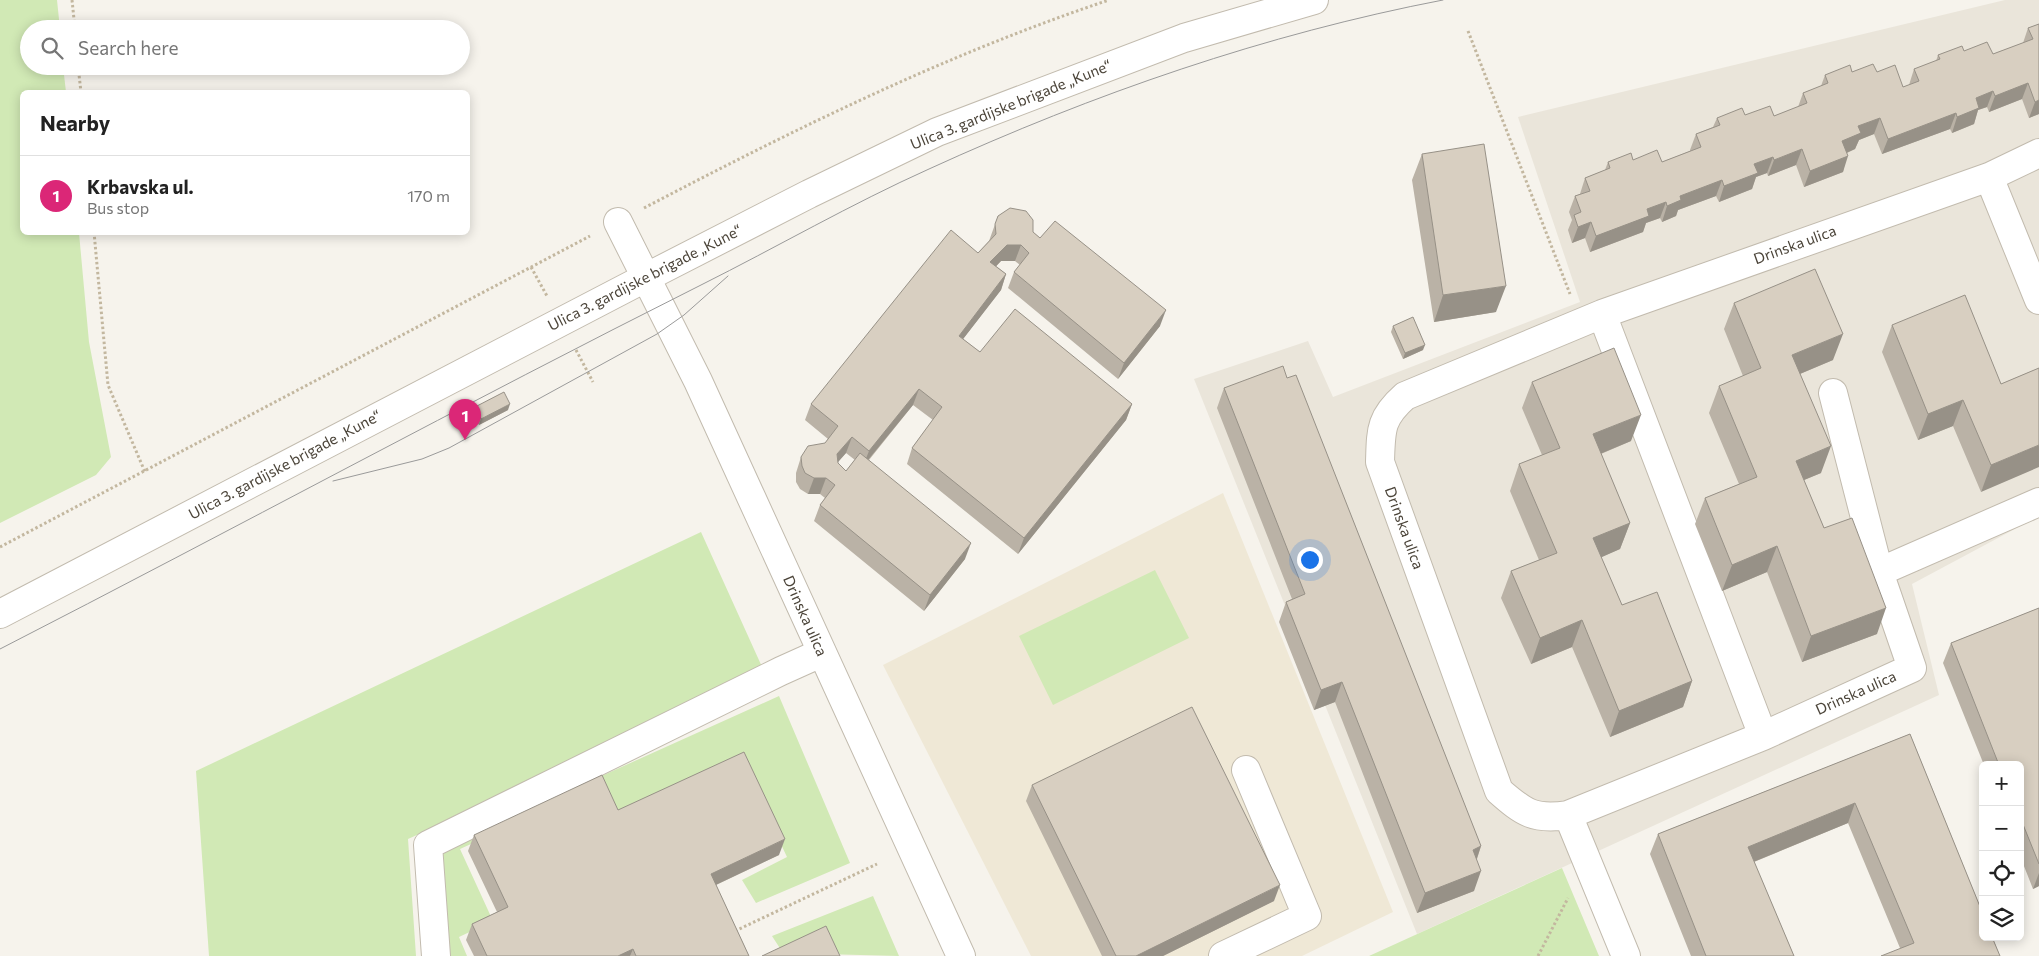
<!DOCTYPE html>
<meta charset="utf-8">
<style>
:root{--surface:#fff;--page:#f6f6f6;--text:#222;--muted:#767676;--line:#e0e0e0;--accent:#db2777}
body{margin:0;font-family:Commissioner,sans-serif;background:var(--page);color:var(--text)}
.controls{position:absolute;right:15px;bottom:15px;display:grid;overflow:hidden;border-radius:8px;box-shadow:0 2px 12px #0003}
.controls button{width:45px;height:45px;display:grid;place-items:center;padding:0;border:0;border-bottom:1px solid var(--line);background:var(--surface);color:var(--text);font:25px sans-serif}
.you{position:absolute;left:1309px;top:559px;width:18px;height:18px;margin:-12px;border:4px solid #fff;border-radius:50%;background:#1a73e8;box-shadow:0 0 0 8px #1a73e833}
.badge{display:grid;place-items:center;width:32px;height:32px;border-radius:50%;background:var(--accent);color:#fff;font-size:16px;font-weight:700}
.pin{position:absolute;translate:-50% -41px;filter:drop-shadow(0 1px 2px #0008)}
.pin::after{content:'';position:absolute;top:26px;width:18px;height:15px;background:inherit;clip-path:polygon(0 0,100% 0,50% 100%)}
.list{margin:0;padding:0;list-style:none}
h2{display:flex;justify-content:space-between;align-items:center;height:65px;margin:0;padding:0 20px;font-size:21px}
h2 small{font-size:16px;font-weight:400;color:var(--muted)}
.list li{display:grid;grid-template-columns:32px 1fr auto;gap:15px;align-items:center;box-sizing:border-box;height:80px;padding:0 20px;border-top:1px solid var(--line)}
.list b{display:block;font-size:19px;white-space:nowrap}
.list p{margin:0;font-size:16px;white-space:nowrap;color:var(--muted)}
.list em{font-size:16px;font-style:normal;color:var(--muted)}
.icon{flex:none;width:28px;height:28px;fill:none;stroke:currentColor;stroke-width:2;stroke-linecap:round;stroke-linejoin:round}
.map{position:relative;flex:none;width:2039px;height:956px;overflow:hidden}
.search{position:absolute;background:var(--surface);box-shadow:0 2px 12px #0003;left:20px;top:20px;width:450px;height:55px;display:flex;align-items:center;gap:12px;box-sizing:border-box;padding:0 18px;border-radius:28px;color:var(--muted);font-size:19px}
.panel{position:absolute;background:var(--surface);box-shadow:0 2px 12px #0003;left:20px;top:90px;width:450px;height:145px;border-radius:8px}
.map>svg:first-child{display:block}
.residential{fill:#eae5da}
.education{fill:#efe8d6}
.green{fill:#d1e9b5}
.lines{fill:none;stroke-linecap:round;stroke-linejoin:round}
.minor-casing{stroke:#c2bbae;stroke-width:30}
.path{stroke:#c3b79f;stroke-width:3;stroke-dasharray:2.5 2.5;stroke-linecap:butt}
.minor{stroke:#fff;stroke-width:28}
.tram{stroke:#9a9a9a;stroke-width:1}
.wall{fill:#bab2a6;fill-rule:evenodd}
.shaded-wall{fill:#979187}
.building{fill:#d8cfc1;stroke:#979187}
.labels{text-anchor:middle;stroke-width:5;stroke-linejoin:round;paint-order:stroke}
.street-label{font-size:15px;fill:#4b4439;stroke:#fff}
</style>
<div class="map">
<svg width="2039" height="956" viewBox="0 0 2039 956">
<rect width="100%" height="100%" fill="#f6f3ec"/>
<path class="residential" d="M2005,0H2039V516L1912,584L1939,695L1417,934L1194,379L1308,341L1333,397L1580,302L1518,117Z"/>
<path class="education" d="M1223,493L1393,912L1302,956H1031L883,665Z"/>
<path class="green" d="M0,0H57L60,29H29V66H63L66,92H22V232L79,233L89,342L111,457L96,475L0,523Z
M701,532L767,678L408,839L416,956H209L196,771Z
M1155,570L1189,638L1053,705L1019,636Z
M779,696L850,863L756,903L742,880L787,857L741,760L620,813L597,778Z
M584,784L587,791L460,849L493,921L459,937L467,956H442L434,848Z
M1562,868L1599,956H1369Z
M873,896L899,956L783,953L772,936Z"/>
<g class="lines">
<g class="minor-casing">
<path id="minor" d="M2039,153L1989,177L1602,314L1405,396C1380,418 1381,430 1380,462L1499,791C1524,813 1534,820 1568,815L1763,736L1912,668L1879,572L2039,502
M1989,177L2039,300
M618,222L698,381L961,956
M1602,314L1763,736
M1833,393L1879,572
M0,614L647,277L809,194L937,132L1184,38L1314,0
M1568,815L1626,956
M436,956L428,845L781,671L821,653
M1223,956L1307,916L1246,770"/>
</g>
<path class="path" d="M72,0L75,29
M1468,31L1570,294
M78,66L81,92
M644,208C795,129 947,54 1109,0
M94,232L108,385L145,472
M531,267L547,296
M576,350L593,382
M0,547L590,236
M735,931L877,864
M1538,956L1568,898"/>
<use href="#minor" class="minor"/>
<path class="tram" d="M333,481L422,459L449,448L657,334L684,315L728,276
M0,649C234,529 466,403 701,285C777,247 851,204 929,169C1093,94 1266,34 1443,0"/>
</g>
<path class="wall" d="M2039,24V114L2029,118L2022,99L1989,112L1987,107L1978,110L1974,124L1952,133L1950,129L1882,154L1874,134L1859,140L1855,149L1847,153L1843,172L1804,187L1796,165L1768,176L1767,173L1756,177L1752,189L1719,202L1716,196L1678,210L1676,216L1662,222L1660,218L1646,223L1643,232L1590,252L1585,238L1572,243L1568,230L1572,220L1569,212L1575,196L1580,194L1585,178L1605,170L1608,162L1633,160L1662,162L1690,151V150L1696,134L1713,127L1717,118L1745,115L1774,116L1798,107L1803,93L1821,86L1825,75L1852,72H1877L1903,87L1909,85L1914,69L1936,61L1938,55L1964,51L1993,54L2023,43L2028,28Z
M1422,154L1496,312L1434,322L1412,180Z
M998,216L1033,232L1040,238L1160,326L1118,379L1008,288L1014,272L1020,265L1015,261H1001L996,266L1006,274L1001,290L963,339L980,352L1132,404L1126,420L1018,554L907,464L912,448L933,420L913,405L869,460L965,559L924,611L814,521L820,505L825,498L820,494H808L800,489L796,482V473L801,457L825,443L828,439L805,420L811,404L978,253L989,241ZM846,453L855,460L846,471L837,463Z
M1734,303L1833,360L1800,374L1821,473L1804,480L1824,528L1877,634L1802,662L1767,572L1722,591L1695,524L1705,498L1739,484L1709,413L1719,386L1743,376L1724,329Z
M1892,325L2001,384L2039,368L1981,492L1953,426L1918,440L1882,352Z
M1393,326L1423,350L1403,359L1391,332Z
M1287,378L1481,846L1477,859L1474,891L1417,913L1335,702L1314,710L1279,622L1286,602L1292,599L1217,408L1224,388Z
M1532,382L1631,441L1601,454L1630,523L1620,549L1601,557L1622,605L1692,681L1683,707L1610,737L1572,647L1531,664L1501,598L1511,571L1539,560L1510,491L1519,464L1542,455L1522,408Z
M475,407L508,410L479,425L472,413Z
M2039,608V886L2033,889L2020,856V765H1984L1943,663L1951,643Z
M1910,734L2000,956L1900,948L1848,823L1754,862L1794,956H1691L1650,854L1658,834Z
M1032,785L1274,901L1163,956H1102L1026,801Z
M618,810L779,855L716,885L749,956H474L466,940L472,924L497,912L468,851L474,835Z"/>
<path class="shaded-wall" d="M2028,83L2022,99L1989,112L1995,96Z
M1993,91L1987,107L1978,110L1974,124L1952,133L1957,117L1976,98Z
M2039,100V114L2029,118L2035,102Z
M1956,113L1950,129L1882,154L1888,139Z
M1880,118L1874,134L1859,140L1855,149L1837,157L1842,141L1858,126Z
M1802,149L1796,165L1768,176L1774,160Z
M1848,156L1843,172L1804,187L1810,171Z
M1773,157L1767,173L1756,177L1752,189L1719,202L1724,186L1754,164Z
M1722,180L1716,196L1678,210L1676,216L1662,222L1667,206L1680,196Z
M1666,202L1660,218L1646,223L1643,232L1590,252L1596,236L1647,209Z
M1591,222L1585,238L1572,243L1578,227Z
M1007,245H1021L1015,261H1001L985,278L990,262Z
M1006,274L1001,290L953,352L959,336Z
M1506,286L1496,312L1434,322L1443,295Z
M1166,310L1160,326L1118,379L1124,363Z
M1843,334L1833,360L1783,381L1792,355Z
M1425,345L1423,350L1403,359L1405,353Z
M919,389L913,405L863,466L869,451Z
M1963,400L1953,426L1918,440L1928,414Z
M510,404L508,410L479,425L481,419Z
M1132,404L1126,420L1018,554L1024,538Z
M1641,415L1631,441L1583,461L1593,434Z
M852,437L846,453L831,470L837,454Z
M2039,445V467L1981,492L1991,465Z
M1831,446L1821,473L1787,487L1796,461Z
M814,478H826L820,494H808Z
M1630,523L1620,549L1584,565L1593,538Z
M971,543L965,559L924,611L930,595Z
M1777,546L1767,572L1722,591L1732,565Z
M1886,608L1877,634L1802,662L1811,636Z
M1582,620L1572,647L1531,664L1540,638Z
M1692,681L1683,707L1610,737L1619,711Z
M1342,682L1335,702L1314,710L1321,690Z
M1855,803L1848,823L1741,867L1748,847Z
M785,839L779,855L705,890L711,874Z
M1481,846L1474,867L1473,850Z
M1481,871L1474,891L1417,913L1425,893Z
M2039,873V886L2033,889Z
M1280,885L1274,901L1163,956H1136Z
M633,949L630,956H618Z"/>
<path class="building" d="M2039,24V100L2035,102L2028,83L1995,96L1993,91L1976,98L1979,108L1957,117L1956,113L1888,139L1880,118L1858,126L1861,133L1842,141L1848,156L1810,171L1802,149L1774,160L1773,157L1754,164L1758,173L1724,186L1722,180L1680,196L1681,200L1667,206L1666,202L1647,209L1649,216L1596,236L1591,222L1578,227L1574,215L1581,212L1575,196L1590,191L1585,178L1610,168L1608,162L1631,153L1633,160L1657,150L1662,162L1701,147L1696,134L1720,125L1717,118L1742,108L1745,115L1770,106L1774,116L1807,103L1803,93L1828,83L1825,75L1850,65L1852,72L1873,64L1877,72L1895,65L1903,87L1919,81L1914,69L1940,59L1938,55L1962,46L1964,51L1987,42L1993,54L2033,39L2028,28Z
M1484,144L1506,286L1443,295L1422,154Z
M1010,208L1026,211L1033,220V232L1040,238L1055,221L1166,310L1124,363L1014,272L1029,253L1021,245H1007L990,262L1006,274L959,336L980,352L1015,309L1132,404L1024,538L912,448L942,407L919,389L869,451L852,437L837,454L838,463L846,471L860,453L971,543L930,595L820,505L835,485L826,478H814L805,473L802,466L801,457L808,446L825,443L838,426L811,404L951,230L978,253L996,234L995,224L998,216Z
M1815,269L1843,334L1792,355L1831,446L1796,461L1824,528L1852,518L1886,608L1811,636L1777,546L1732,565L1705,498L1757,477L1719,386L1761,368L1734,303Z
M1965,295L2001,384L2039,368V445L1991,465L1963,400L1928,414L1892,325Z
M1413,317L1425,345L1405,353L1393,326Z
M1614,348L1641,415L1593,434L1630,523L1593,538L1622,605L1657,592L1692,681L1619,711L1582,620L1540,638L1511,571L1557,553L1519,464L1560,448L1532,382Z
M1283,366L1287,378L1296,375L1481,846L1473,850L1481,871L1425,893L1342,682L1321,690L1286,602L1305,594L1224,388Z
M504,392L510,404L481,419L475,407Z
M2039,608V864L2020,817V765H1999L1951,643Z
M1192,707L1280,885L1136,956H1116L1032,785Z
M1910,734L1983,914V937H1992L2000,956H1881L1914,943L1855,803L1748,847L1794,956H1706L1658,834Z
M744,752L785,839L711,874L749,956H636L633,949L618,956H487L472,924L508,907L474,835L602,775L618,810Z
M826,926L840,956H762Z"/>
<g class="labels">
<g class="street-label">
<text transform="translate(1011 105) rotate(-22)" y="5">Ulica 3. gardijske brigade „Kune“</text>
<text transform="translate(1795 245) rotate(-20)" y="5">Drinska ulica</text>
<text transform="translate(645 278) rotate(-27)" y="5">Ulica 3. gardijske brigade „Kune“</text>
<text transform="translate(285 465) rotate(-28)" y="5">Ulica 3. gardijske brigade „Kune“</text>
<text transform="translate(1404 528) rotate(70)" y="5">Drinska ulica</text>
<text transform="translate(805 616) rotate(66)" y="5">Drinska ulica</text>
<text transform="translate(1856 693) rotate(-24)" y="5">Drinska ulica</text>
</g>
</g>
</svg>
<div class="controls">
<button>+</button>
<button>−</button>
<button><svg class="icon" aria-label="locate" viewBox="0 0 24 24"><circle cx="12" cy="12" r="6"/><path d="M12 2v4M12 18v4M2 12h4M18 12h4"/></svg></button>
<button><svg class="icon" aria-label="layers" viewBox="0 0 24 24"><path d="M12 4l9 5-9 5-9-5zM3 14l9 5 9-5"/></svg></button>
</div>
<div class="you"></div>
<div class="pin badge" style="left:465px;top:440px">1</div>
<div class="search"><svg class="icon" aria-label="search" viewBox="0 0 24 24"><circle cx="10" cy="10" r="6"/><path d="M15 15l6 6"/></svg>Search here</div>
<section class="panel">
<h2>Nearby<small></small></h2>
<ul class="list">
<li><span class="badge">1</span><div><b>Krbavska ul.</b><p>Bus stop</p></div><em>170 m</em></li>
</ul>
</section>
</div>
